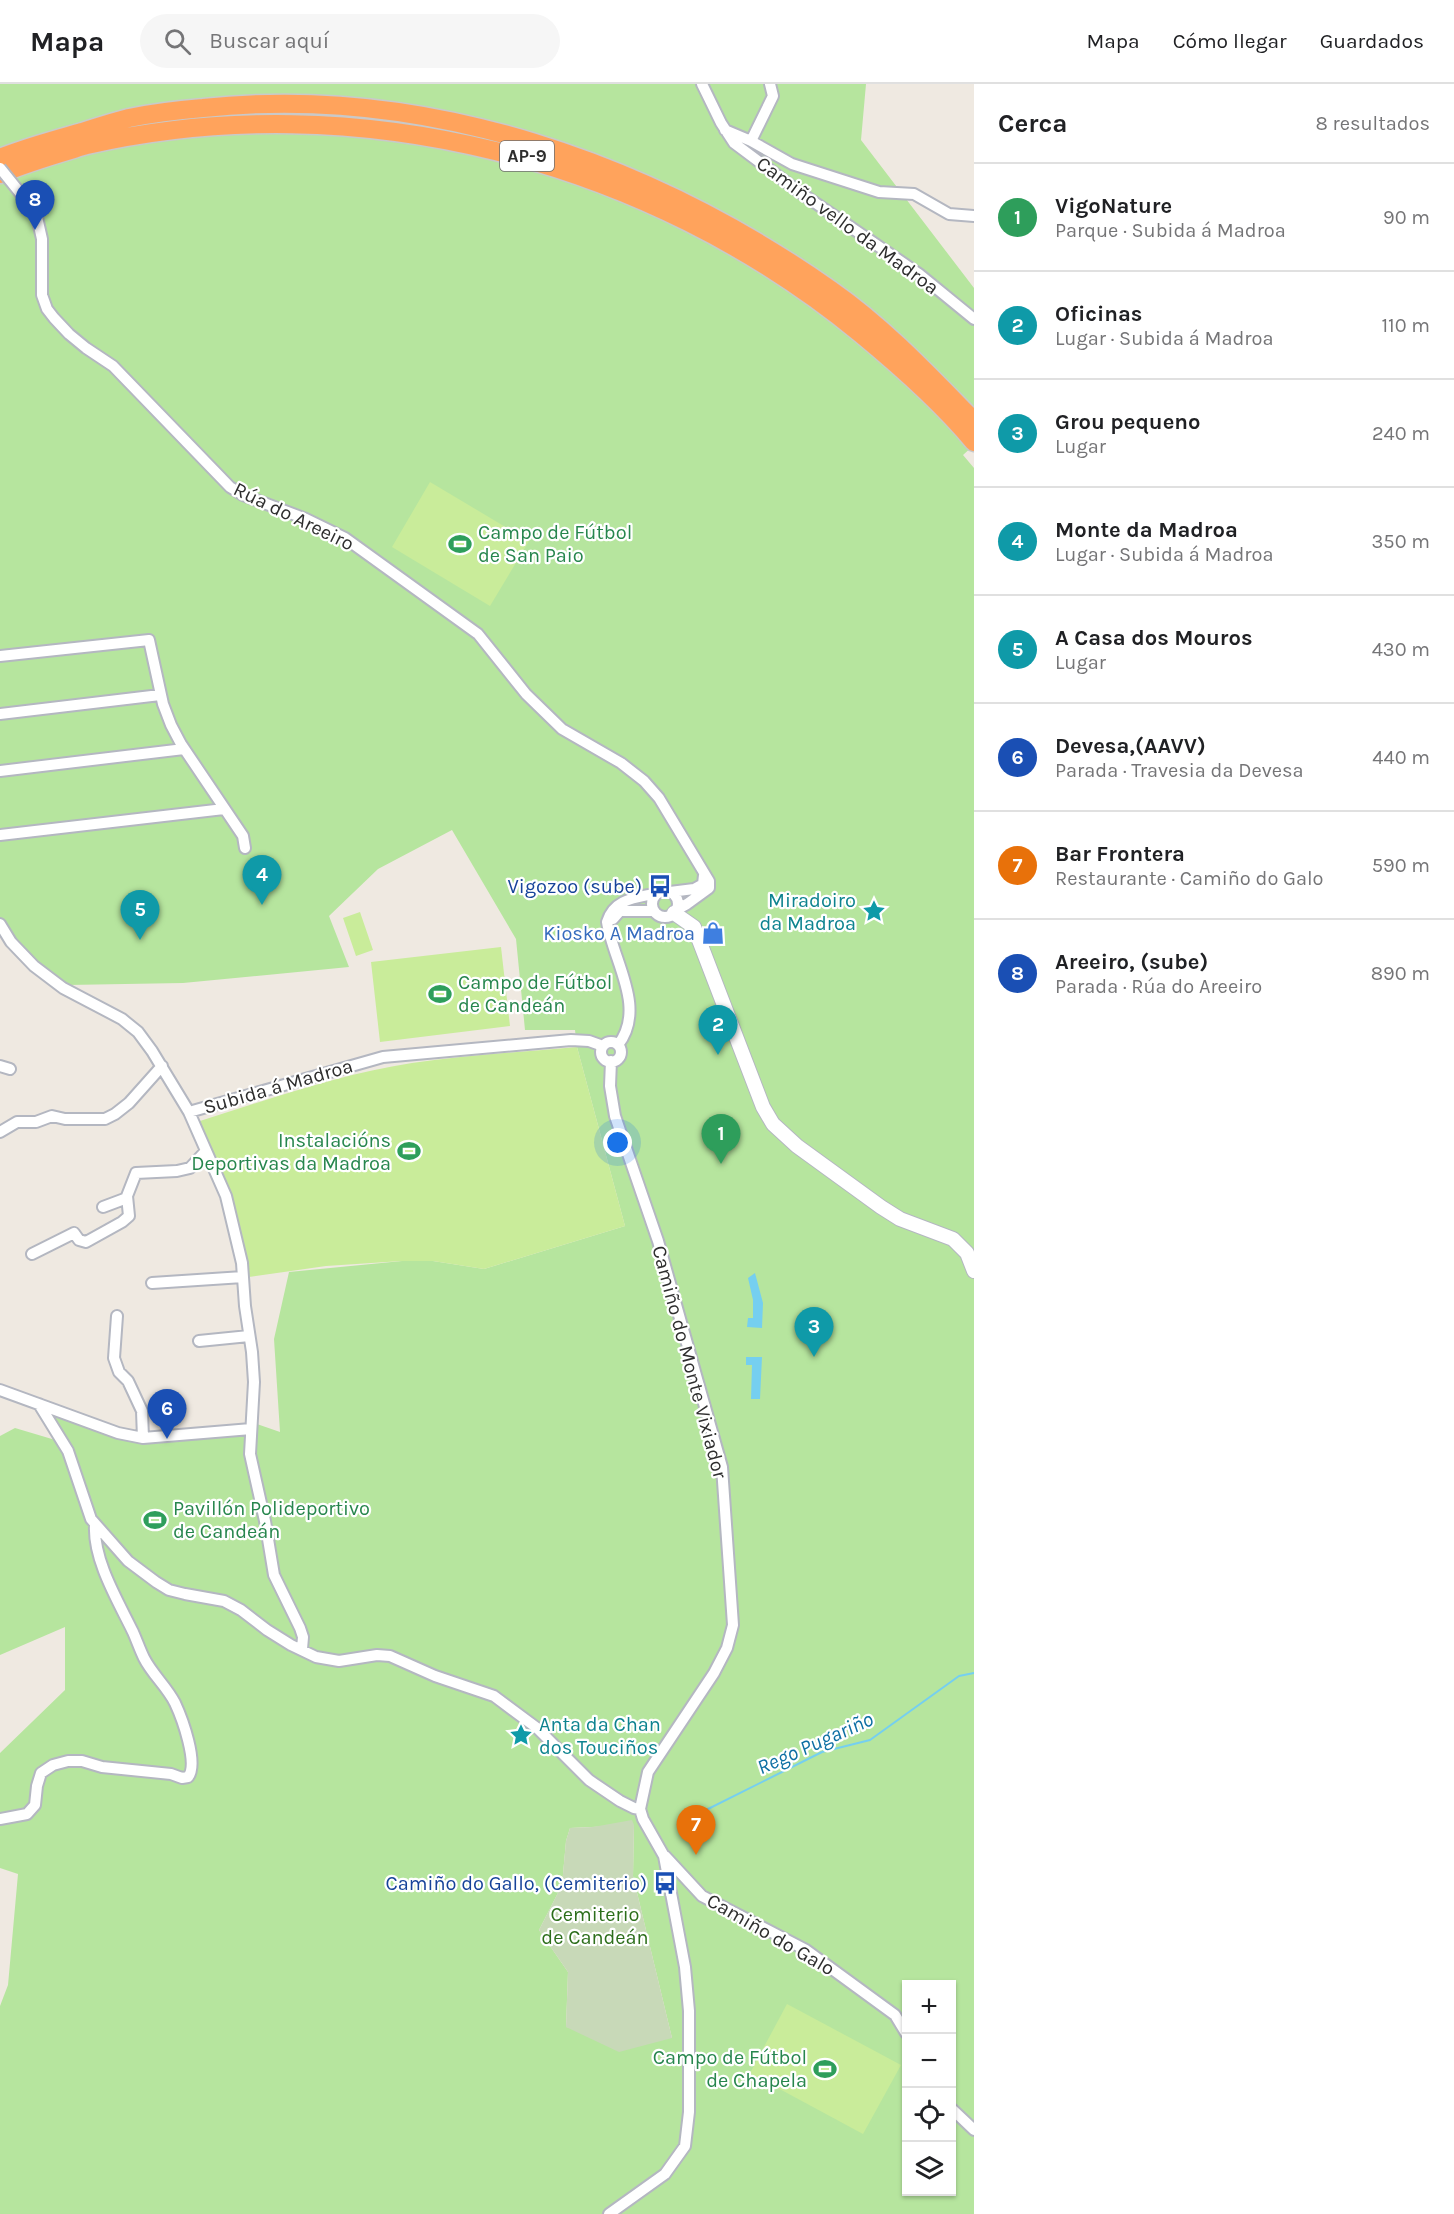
<!DOCTYPE html>
<html lang="es">
<meta charset="utf-8">
<style>
:root{--surface:#fff;--page:#f6f6f6;--text:#202124;--muted:#757577;--line:#e0e0e0;--accent:#2563eb}
body{margin:0;font-family:Karla,sans-serif;background:var(--page);color:var(--text)}
.controls{position:absolute;right:18px;bottom:18px;display:grid;overflow:hidden;border-radius:0px;box-shadow:0 2px 4px #0004}
.controls button{width:54px;height:54px;display:grid;place-items:center;padding:0;border:0;border-bottom:2px solid var(--line);background:var(--surface);color:var(--text);font:30px sans-serif}
.you{position:absolute;left:618px;top:1059px;width:21px;height:21px;margin:-15px;border:4px solid #fff;border-radius:50%;background:#1a73e8;box-shadow:0 0 0 9px #1a73e833}
.badge{display:grid;place-items:center;width:39px;height:39px;border-radius:50%;background:var(--accent);color:#fff;font-size:20px;font-weight:700}
.pin{position:absolute;translate:-50% -50px;filter:drop-shadow(0 2px 3px #0008)}
.pin::after{content:'';position:absolute;top:32px;width:21px;height:18px;background:inherit;clip-path:polygon(0 0,100% 0,50% 100%)}
.list{margin:0;padding:0;list-style:none}
h2{display:flex;justify-content:space-between;align-items:center;height:78px;margin:0;padding:0 24px;font-size:26px}
h2 small{font-size:20px;font-weight:400;color:var(--muted)}
.list li{display:grid;grid-template-columns:39px 1fr auto;gap:18px;align-items:center;box-sizing:border-box;height:108px;padding:0 24px;border-top:2px solid var(--line)}
.list b{display:block;font-size:22px;white-space:nowrap}
.list p{margin:0;font-size:20px;white-space:nowrap;color:var(--muted)}
.list em{font-size:20px;font-style:normal;color:var(--muted)}
.icon{flex:none;width:33px;height:33px;fill:none;stroke:currentColor;stroke-width:2;stroke-linecap:round;stroke-linejoin:round}
.map{position:relative;flex:none;width:974px;height:2130px;overflow:hidden}
header{display:flex;align-items:center;gap:36px;box-sizing:border-box;height:84px;padding:0 30px;background:var(--surface);border-bottom:2px solid var(--line)}
header strong{font-size:28px}
nav{display:flex;gap:33px;margin-inline-start:auto;font-size:21px}
.search{width:420px;height:54px;background:var(--page);display:flex;align-items:center;gap:15px;box-sizing:border-box;padding:0 21px;border-radius:33px;color:var(--muted);font-size:22px}
main{display:flex}
aside{flex:1;background:var(--surface)}
.map>svg:first-child{display:block}
.green{fill:#b6e59e;fill-rule:evenodd}
.cemetery{fill:#c8d9b8}
.pitch{fill:#c9ec9a}
.water{fill:#75cff0}
.lines{fill:none;stroke-linecap:round;stroke-linejoin:round}
.stream{stroke:#75cff0;stroke-width:2}
.street-casing{stroke:#b4b7c1;stroke-width:14}
.secondary-casing{stroke:#b4b7c1;stroke-width:16}
.highway-casing{stroke:#c9c9c9;stroke-width:21}
.street{stroke:#fff;stroke-width:10}
.secondary{stroke:#fff;stroke-width:14}
.highway{stroke:#ffa35c;stroke-width:18}
.street-bridge-casing{stroke:#b4b7c1;stroke-width:14;stroke-linecap:butt}
.street-bridge{stroke:#fff;stroke-width:10}
.labels{text-anchor:middle;stroke-width:4.5;stroke-linejoin:round;paint-order:stroke}
.shield{fill:#fff;stroke:#6d6d6d;stroke-width:1.5}
.shield-label{font-size:18px;font-weight:bold;fill:#2e2e2e}
.street-label{font-size:20px;fill:#2e2e2e;stroke:#fff}
.leisure-label{font-size:20px;fill:#27864d;stroke:#fff;text-anchor:start}
.transit-label{font-size:20px;fill:#164399;stroke:#fff;text-anchor:end}
.culture-label{font-size:20px;fill:#0d838f;stroke:#fff;text-anchor:end}
.shop-label{font-size:20px;fill:#366cbe;stroke:#fff;text-anchor:end}
.park-label{font-size:20px;fill:#2c6e1b;stroke:#fff}
.water-label{font-size:21px;font-style:italic;fill:#0d6fa3;stroke:#fff}
</style>
<header>
<strong>Mapa</strong>
<div class="search"><svg class="icon" aria-label="search" viewBox="0 0 24 24"><circle cx="10" cy="10" r="6"/><path d="M15 15l6 6"/></svg>Buscar aquí</div>
<nav><a>Mapa</a><a>Cómo llegar</a><a>Guardados</a></nav>
</header>
<main>
<div class="map">
<svg width="974" height="2130" viewBox="0 0 974 2130">
<rect width="100%" height="100%" fill="#efe9e1"/>
<path class="green" d="M0,0H866L861,56L974,204V361L963,371L974,384V2130H0V1922L8,1901L18,1790L0,1784V1669L65,1606V1543L0,1571V1352L15,1344L62,1358L50,1331L102,1349L167,1355L207,1350L251,1338L280,1348L274,1255L289,1188L402,1177H433L484,1185L625,1142L577,963L575,946H525L516,855L452,746L378,785L329,832L349,883L183,899L67,901L0,846ZM634,1741L633,1792L672,1954L566,1943L568,1888L539,1846L562,1801L566,1757L570,1744ZM906,1900H952V2108H906Z"/>
<path class="cemetery" d="M632,1736L634,1741L633,1792L672,1954L619,1968L566,1943L568,1888L539,1846L562,1801L566,1757L570,1744L593,1743Z"/>
<path class="pitch" d="M430,398L529,457L490,522L392,463Z
M360,828L373,866L356,872L343,834Z
M501,863L510,942L380,958L371,878Z
M577,963L625,1142L484,1185L433,1177H402L326,1182L249,1193C243,1135 223,1091 200,1037C270,1015 340,990 412,979C466,971 522,968 577,963Z
M787,1920L901,1981L863,2050L750,1989Z"/>
<path class="water" d="M755,1189L763,1219L762,1244L747,1243L748,1234H753V1216L748,1194Z
M746,1273H762L760,1315H751L752,1281H746Z"/>
<g class="lines">
<path class="stream" d="M694,1732L822,1668L870,1656L959,1592L974,1589"/>
<g class="street-casing">
<path id="street" d="M702,0L721,39L734,59L798,107L919,190L974,235
M725,46L751,57L792,80L879,108L914,110L949,130L974,132
M751,57L773,12L770,0
M25,115L37,133L42,155V211L47,225L54,234L69,250L86,264L113,282L230,403L243,411L306,435L345,454L478,550L526,610L562,645L621,679L644,697L659,714L709,797V804L687,820L676,826
M0,572L149,556L163,620L171,641L181,660L243,752L245,764
M0,630L160,611
M0,687L184,665
M0,751L224,725
M652 820a13 13 0 1 1 26 0a13 13 0 1 1-26 0Z
M670,808L694,805L703,800L704,791
M613,835L620,827H654
M0,840L11,858L34,882L63,904L122,935L138,948L152,967L189,1028L226,1112L242,1179L245,1222L252,1268L254,1298L250,1370L265,1437L274,1491L300,1544L303,1553L302,1565
M601 968a10 10 0 1 1 20 0a10 10 0 1 1-20 0Z
M618,961C647,924 613,877 607,838C614,814 637,814 658,809
M0,982L10,985
M189,1028L383,973L571,956L589,957L603,962
M0,1048L17,1038H36L52,1032L65,1035H105L115,1030L129,1019L162,982
M103,1123L127,1114
M32,1170L74,1149L79,1156L86,1158L122,1138L129,1132L127,1112L136,1089L177,1087L190,1084L206,1067
M152,1199L243,1193
M117,1232L114,1274L119,1288L128,1297L142,1327L143,1354
M199,1257L249,1252
M0,1306L118,1349L143,1354L251,1345
M39,1320L68,1367L91,1435L128,1477L156,1498L169,1506L185,1510L224,1517L241,1526L267,1546L291,1561L316,1573L339,1577L377,1571L390,1572L435,1592L494,1612L537,1644L589,1696L620,1717L634,1724L640,1725
M0,1735L27,1730L35,1721L37,1702L41,1689L53,1681L68,1677H82L102,1683L171,1690L182,1694L188,1693C199,1680 182,1634 175,1619C167,1603 152,1590 144,1574C140,1566 137,1557 133,1548C118,1517 93,1476 95,1441
M665,1772L702,1812L806,1866L895,1931L906,1949
M952,2025L974,2046
M609,2130L665,2090L685,2062L689,2028V1927L685,1883L664,1772L643,1735L640,1725L648,1688L714,1589L727,1564L733,1541L722,1383L658,1157L615,1032L610,1002L611,977"/>
</g>
<g class="secondary-casing">
<path id="secondary" d="M674,829L694,843L763,1023L773,1040L797,1062L881,1123L900,1135L953,1155L967,1169L974,1187"/>
</g>
<g class="highway-casing">
<path id="highway" d="M0,74C27,63 54,56 82,48C98,43 113,38 129,34C153,29 179,26 203,24C426,0 650,79 831,206C884,243 929,291 974,337
M0,90C28,78 57,70 87,61C357,0 648,75 861,250C901,283 941,318 974,358"/>
</g>
<use href="#street" class="street"/>
<use href="#secondary" class="secondary"/>
<use href="#highway" class="highway"/>
<g class="street-bridge-casing">
<path id="street-bridge" d="M0,84L25,115"/>
</g>
<use href="#street-bridge" class="street-bridge"/>
</g>
<defs>
<g id="stadium-bare" transform="scale(1.8)"><path d="M0-5a6.5 5 0 1 0 0 10a6.5 5 0 1 0 0-10ZM-3.5-1.8h7v3.6h-7Z" fill="#2e9e5b" stroke="#fff" stroke-width="2.5" paint-order="stroke"/></g>
<g id="bus-bare" transform="scale(1.8)"><path d="M-5-6H5V4H4V6H2V4H-2V6H-4V4H-5ZM-3.5-4V0h7V-4ZM-3.5 1.2v1.5H-2V1.2ZM2 1.2v1.5H3.5V1.2Z" fill="#1a4fb4" stroke="#fff" stroke-width="2.5" paint-order="stroke"/></g>
<g id="sight-bare" transform="scale(1.8)"><path d="M0-6L1.8-2.2L6-1.7L2.9 1.2L3.7 5.4L0 3.3L-3.7 5.4L-2.9 1.2L-6-1.7L-1.8-2.2Z" fill="#0f9aa8" stroke="#fff" stroke-width="2.5" paint-order="stroke"/></g>
<g id="shop-bare" transform="scale(1.8)"><path d="M-5-2.5h2.3a2.7 3.5 0 0 1 5.4 0H5L5.5 6h-11ZM-1.5-2.5h3a1.5 2.3 0 0 0-3 0Z" fill="#3f7fe0" stroke="#fff" stroke-width="2.5" paint-order="stroke"/></g>
</defs>
<g fill-rule="evenodd">
<use href="#stadium-bare" x="460" y="460"/>
<use href="#bus-bare" x="660" y="802"/>
<use href="#sight-bare" x="874" y="827"/>
<use href="#shop-bare" x="713" y="849"/>
<use href="#stadium-bare" x="440" y="910"/>
<use href="#stadium-bare" x="409" y="1067"/>
<use href="#stadium-bare" x="155" y="1436"/>
<use href="#sight-bare" x="521" y="1651"/>
<use href="#bus-bare" x="665" y="1799"/>
<use href="#stadium-bare" x="825" y="1985"/>
</g>
<g class="labels">
<rect class="shield" x="500" y="57" width="54" height="30" rx="4.5"/>
<g class="shield-label">
<text x="527" y="78">AP-9</text>
</g>
<g class="street-label">
<text transform="translate(848 141) rotate(36)" y="7">Camiño vello da Madroa</text>
<text transform="translate(294 432) rotate(26)" y="7">Rúa do Areeiro</text>
<text transform="translate(278 1002) rotate(-16)" y="7">Subida á Madroa</text>
<text transform="translate(690 1278) rotate(75)" y="7">Camiño do Monte Vixiador</text>
<text transform="translate(771 1850) rotate(30)" y="7">Camiño do Galo</text>
</g>
<g class="leisure-label">
<text x="478" y="455">Campo de Fútbol<tspan x="478" dy="23">de San Paio</tspan></text>
<text x="458" y="905">Campo de Fútbol<tspan x="458" dy="23">de Candeán</tspan></text>
<text x="391" y="1063" text-anchor="end">Instalacións<tspan x="391" dy="23">Deportivas da Madroa</tspan></text>
<text x="173" y="1431">Pavillón Polideportivo<tspan x="173" dy="23">de Candeán</tspan></text>
<text x="807" y="1980" text-anchor="end">Campo de Fútbol<tspan x="807" dy="23">de Chapela</tspan></text>
</g>
<g class="transit-label">
<text x="642" y="809">Vigozoo (sube)</text>
<text x="647" y="1806">Camiño do Gallo, (Cemiterio)</text>
</g>
<g class="culture-label">
<text x="856" y="823">Miradoiro<tspan x="856" dy="23">da Madroa</tspan></text>
<text x="539" y="1647" text-anchor="start">Anta da Chan<tspan x="539" dy="23">dos Touciños</tspan></text>
</g>
<g class="shop-label">
<text x="695" y="856">Kiosko A Madroa</text>
</g>
<g class="park-label">
<text x="595" y="1837">Cemiterio<tspan x="595" dy="23">de Candeán</tspan></text>
</g>
<g class="water-label">
<text transform="translate(815 1659) rotate(-24)" y="7">Rego Pugariño</text>
</g>
</g>
</svg>
<div class="controls">
<button>+</button>
<button>−</button>
<button><svg class="icon" aria-label="locate" viewBox="0 0 24 24"><circle cx="12" cy="12" r="6"/><path d="M12 2v4M12 18v4M2 12h4M18 12h4"/></svg></button>
<button><svg class="icon" aria-label="layers" viewBox="0 0 24 24"><path d="M12 4l9 5-9 5-9-5zM3 14l9 5 9-5"/></svg></button>
</div>
<div class="you"></div>
<div class="pin badge" style="left:721px;top:1080px;background:#2e9e5b">1</div>
<div class="pin badge" style="left:718px;top:971px;background:#0f9aa8">2</div>
<div class="pin badge" style="left:814px;top:1273px;background:#0f9aa8">3</div>
<div class="pin badge" style="left:262px;top:821px;background:#0f9aa8">4</div>
<div class="pin badge" style="left:140px;top:856px;background:#0f9aa8">5</div>
<div class="pin badge" style="left:167px;top:1355px;background:#1a4fb4">6</div>
<div class="pin badge" style="left:696px;top:1771px;background:#e8710a">7</div>
<div class="pin badge" style="left:35px;top:146px;background:#1a4fb4">8</div>
</div>
<aside>
<h2>Cerca<small>8 resultados</small></h2>
<ul class="list">
<li><span class="badge" style="background:#2e9e5b">1</span><div><b>VigoNature</b><p>Parque · Subida á Madroa</p></div><em>90 m</em></li>
<li><span class="badge" style="background:#0f9aa8">2</span><div><b>Oficinas</b><p>Lugar · Subida á Madroa</p></div><em>110 m</em></li>
<li><span class="badge" style="background:#0f9aa8">3</span><div><b>Grou pequeno</b><p>Lugar</p></div><em>240 m</em></li>
<li><span class="badge" style="background:#0f9aa8">4</span><div><b>Monte da Madroa</b><p>Lugar · Subida á Madroa</p></div><em>350 m</em></li>
<li><span class="badge" style="background:#0f9aa8">5</span><div><b>A Casa dos Mouros</b><p>Lugar</p></div><em>430 m</em></li>
<li><span class="badge" style="background:#1a4fb4">6</span><div><b>Devesa,(AAVV)</b><p>Parada · Travesia da Devesa</p></div><em>440 m</em></li>
<li><span class="badge" style="background:#e8710a">7</span><div><b>Bar Frontera</b><p>Restaurante · Camiño do Galo</p></div><em>590 m</em></li>
<li><span class="badge" style="background:#1a4fb4">8</span><div><b>Areeiro, (sube)</b><p>Parada · Rúa do Areeiro</p></div><em>890 m</em></li>
</ul>
</aside>
</main>
